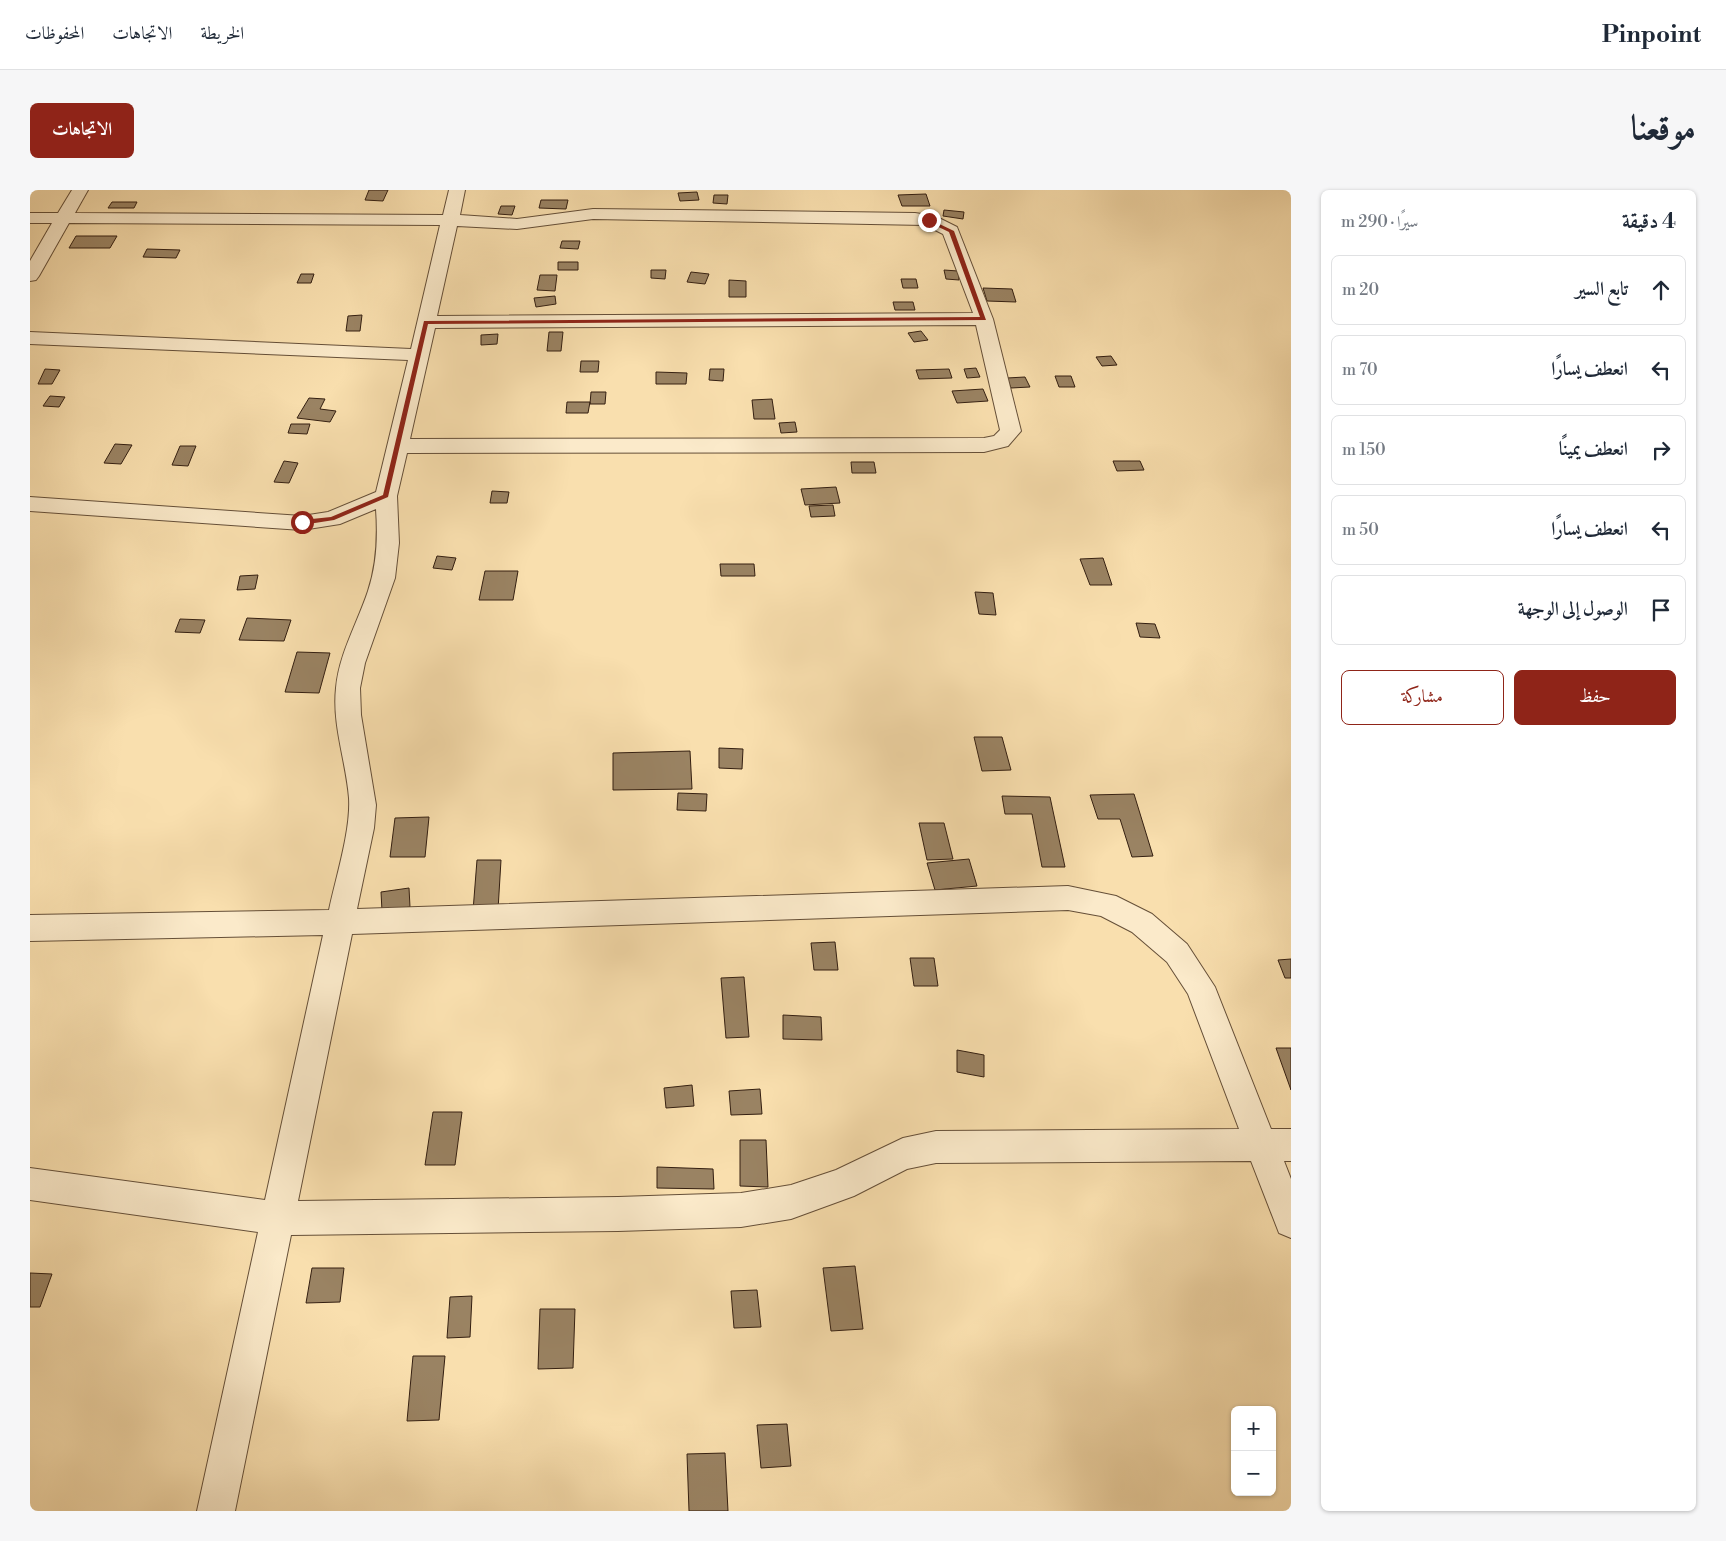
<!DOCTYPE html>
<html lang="ar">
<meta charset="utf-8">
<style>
:root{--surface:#fff;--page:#f6f6f7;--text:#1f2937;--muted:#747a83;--line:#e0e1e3;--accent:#8f2418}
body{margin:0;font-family:"Libre Bodoni",Amiri,serif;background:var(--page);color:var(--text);direction:rtl}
.controls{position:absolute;right:15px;bottom:15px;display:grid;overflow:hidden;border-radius:8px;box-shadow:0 1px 4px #0004}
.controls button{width:45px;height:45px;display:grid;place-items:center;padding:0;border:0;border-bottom:1px solid var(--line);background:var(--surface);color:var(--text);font:25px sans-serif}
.stop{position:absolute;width:15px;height:15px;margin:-11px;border:4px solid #8f2418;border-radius:50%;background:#fff}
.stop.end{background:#8f2418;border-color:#fff;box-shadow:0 1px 5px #0008}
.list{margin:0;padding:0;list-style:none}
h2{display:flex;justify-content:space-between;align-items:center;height:65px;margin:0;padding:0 20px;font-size:21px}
h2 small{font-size:16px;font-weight:400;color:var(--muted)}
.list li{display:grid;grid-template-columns:32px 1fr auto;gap:15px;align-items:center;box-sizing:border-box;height:70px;margin:0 10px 10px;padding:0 10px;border:1px solid var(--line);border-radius:8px}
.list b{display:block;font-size:19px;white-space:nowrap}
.list em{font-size:16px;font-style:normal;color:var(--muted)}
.actions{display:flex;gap:10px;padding:15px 20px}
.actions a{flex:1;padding:11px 0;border:1px solid var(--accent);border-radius:8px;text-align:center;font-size:18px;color:var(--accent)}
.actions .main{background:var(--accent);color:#fff}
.icon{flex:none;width:28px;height:28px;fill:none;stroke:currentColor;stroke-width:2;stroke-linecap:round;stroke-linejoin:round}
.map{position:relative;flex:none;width:1261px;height:1321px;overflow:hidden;direction:ltr;border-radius:8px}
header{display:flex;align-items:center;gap:30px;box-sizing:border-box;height:70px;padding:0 25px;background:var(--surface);border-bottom:1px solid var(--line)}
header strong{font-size:24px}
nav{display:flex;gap:28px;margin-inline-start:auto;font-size:18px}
.intro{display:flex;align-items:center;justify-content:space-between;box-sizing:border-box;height:120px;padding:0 30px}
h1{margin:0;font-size:35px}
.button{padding:12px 22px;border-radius:8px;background:var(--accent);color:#fff;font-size:18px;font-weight:700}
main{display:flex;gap:30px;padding:0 30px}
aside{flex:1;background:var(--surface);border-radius:8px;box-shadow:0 1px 4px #0004}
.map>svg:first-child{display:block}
.building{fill:#9a8363;stroke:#341f11}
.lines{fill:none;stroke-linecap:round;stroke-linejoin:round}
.minor-casing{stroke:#654f38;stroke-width:2}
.minor{fill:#fbeaca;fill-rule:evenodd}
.route{fill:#8f2418}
</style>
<header>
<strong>Pinpoint</strong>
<nav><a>الخريطة</a><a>الاتجاهات</a><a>المحفوظات</a></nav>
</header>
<div class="intro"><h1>موقعنا</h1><a class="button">الاتجاهات</a></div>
<main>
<aside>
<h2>4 دقيقة<small>سيرًا · 290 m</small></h2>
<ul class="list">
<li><svg class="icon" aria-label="ahead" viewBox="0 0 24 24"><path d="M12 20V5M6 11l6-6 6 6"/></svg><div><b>تابع السير</b></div><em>20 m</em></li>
<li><svg class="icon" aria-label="left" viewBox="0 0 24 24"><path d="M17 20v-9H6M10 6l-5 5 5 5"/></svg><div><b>انعطف يسارًا</b></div><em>70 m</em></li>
<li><svg class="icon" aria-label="right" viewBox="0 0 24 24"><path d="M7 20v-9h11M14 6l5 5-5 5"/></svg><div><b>انعطف يمينًا</b></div><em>150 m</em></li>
<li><svg class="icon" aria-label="left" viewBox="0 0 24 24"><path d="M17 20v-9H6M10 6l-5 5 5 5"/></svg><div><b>انعطف يسارًا</b></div><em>50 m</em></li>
<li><svg class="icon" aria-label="arrive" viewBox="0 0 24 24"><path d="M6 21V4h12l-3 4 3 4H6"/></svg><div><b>الوصول إلى الوجهة</b></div></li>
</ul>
<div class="actions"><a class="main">حفظ</a><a>مشاركة</a></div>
</aside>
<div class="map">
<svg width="1261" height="1321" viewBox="0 0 1261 1321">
<rect width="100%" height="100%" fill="#f9dfae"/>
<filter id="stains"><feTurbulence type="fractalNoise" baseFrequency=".004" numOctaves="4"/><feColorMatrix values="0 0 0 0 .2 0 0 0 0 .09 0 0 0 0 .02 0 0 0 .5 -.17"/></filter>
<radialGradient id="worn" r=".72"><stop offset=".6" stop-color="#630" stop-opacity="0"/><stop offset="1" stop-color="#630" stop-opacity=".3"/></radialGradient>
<path class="building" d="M339,0H358L353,11L335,10Z
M667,2L669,10L650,11L648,3Z
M896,4L900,16H872L868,5Z
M684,5H698L697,14L683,13Z
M511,10H538L536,19L509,18Z
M82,12H107L104,18H78Z
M471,16H485L482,25L468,24Z
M914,20L934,22L933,29L913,26Z
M46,46H87L80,58H39Z
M532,51H550L548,59L530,58Z
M117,59L150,60L146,68L113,67Z
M528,72H548V80H528Z
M621,80H636L635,89L621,88Z
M914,80L928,81L929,90L916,89Z
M661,82L679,84L675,94L657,92Z
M271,84H284L281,93H267Z
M510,85H527L525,101L507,100Z
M871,89H886L888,98H873Z
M699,90L716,91V107H699Z
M953,98L982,99L986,112L957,111Z
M525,106L526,114L506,117L504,108Z
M863,112H883L885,120H865Z
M332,125L330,141H316L318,126Z
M891,141L898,150L884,152L878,143Z
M519,142H533L531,161H517Z
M468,144L467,154L451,155V145Z
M1081,166L1087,175L1072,176L1066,167Z
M551,171H569L568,182H550Z
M946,178L950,187L937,188L934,179Z
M15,179L30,180L22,194H8Z
M680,179H694L693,191L679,190Z
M919,179L922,188L889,189L886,180Z
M626,182L657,183L656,194H626Z
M1025,186H1041L1045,197H1029Z
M995,187L1000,197L981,198L977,188Z
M953,199L958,211L927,213L922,201Z
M561,202H576L575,214H560Z
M20,206L35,207L29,217L13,216Z
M279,208L295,209L290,219L306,221L300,232L267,228Z
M742,209L745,229H724L722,210Z
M537,212H560L558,223H536Z
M765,232L767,242L751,243L749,233Z
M261,234H280L277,244L258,243Z
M85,254L102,255L91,274L74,273Z
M150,256H166L158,276L142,275Z
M254,271L268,273L259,293L244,292Z
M1083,271H1110L1114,280L1087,281Z
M821,272H844L846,283H822Z
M806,297L810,313L775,315L771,299Z
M462,301L479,302L477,313H460Z
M803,315L805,326L781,327L779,316Z
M407,366L426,368L422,380L403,378Z
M1073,368L1082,395H1060L1050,369Z
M690,374H724L725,386H691Z
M455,381H488L483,410H449Z
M228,385L225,399L207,400L210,386Z
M945,402L963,403L966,425L949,424Z
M217,428L261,430L254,451L209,450Z
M150,429L175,430L170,443L145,442Z
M1106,433L1125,434L1130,448L1110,447Z
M267,462L300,463L289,503L255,502Z
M944,547H972L981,580L952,581Z
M689,558L713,559L712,579L689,578Z
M660,561L662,599L583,600V563Z
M648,603L677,604L676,621L647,620Z
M1104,604L1123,666L1102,667L1090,629H1068L1060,605Z
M972,606L1020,607L1035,677H1012L1002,624H975Z
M399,627L395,667H360L365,628Z
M889,633H914L923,669L897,670Z
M939,669L947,696L905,700L897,673Z
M447,670H471L468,720L443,721Z
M379,698L380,717L352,721L351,702Z
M805,752L808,780H784L781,753Z
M880,768H904L908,796H884Z
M1261,769V788H1255L1248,770Z
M714,787L719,847L696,848L691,788Z
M753,825L791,827L792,850L753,849Z
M1246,858H1261V900Z
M927,860L954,865V887L927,882Z
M662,895L664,916L636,918L634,898Z
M730,899L732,924L701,925L699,901Z
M403,922H432L425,975H395Z
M710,950H736L738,997L710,996Z
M627,977L683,979L684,999L627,998Z
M825,1076L833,1139L801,1141L793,1078Z
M282,1078H314L310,1112L276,1113Z
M0,1083L22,1084L10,1117H0Z
M727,1100L731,1137L704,1138L701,1101Z
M442,1106L440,1147L417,1148L420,1107Z
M510,1119H545L543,1178L508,1179Z
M383,1166H415L409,1230L377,1231Z
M757,1234L761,1276L731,1278L727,1235Z
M695,1263L698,1321H659L657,1264Z"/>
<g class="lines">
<g class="minor-casing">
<path id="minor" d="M42,0H58L45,23L413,25L419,0H435L430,25L487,29L563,19L885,23L905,26L927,37L963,129L991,241L978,256L954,262L377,263L367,306L369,353L365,388L335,473L330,498L331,525L346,615L344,638L327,719L1038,696L1086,706L1122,724L1157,754L1185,797L1241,939H1261V971H1254L1261,989V1048L1249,1043L1221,971L906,973L877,979L824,1006L761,1029L711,1037L588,1041L261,1045L205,1321H167L228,1042L0,1010V978L235,1010L293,745L0,751V725L299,720C306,687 321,640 319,608C316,571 302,535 306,498C309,464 327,434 338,401C347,374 348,347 346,319L310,334L272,340L0,321V307L272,326L298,322L346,302L378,170L0,154V142L381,159L410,35L39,33L9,86L6,90L0,91V71L22,33H0V23H28ZM563,29L895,35L913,44L943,123L407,126L427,36L487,39ZM946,135L970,240L964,246L954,248L380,249L405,138ZM1038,720L1071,726L1102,742L1137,772L1158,804L1209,939L906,941L873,948L806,980L761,995L711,1003L588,1007L268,1011L322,744Z"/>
</g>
<use href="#minor" class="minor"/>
</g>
<path class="route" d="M899,29L924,41L956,130L398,134L358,307L304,330L272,335L269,332L272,330L301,327L353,305L394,131L950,127L919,42L898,32Z"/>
<rect width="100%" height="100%" filter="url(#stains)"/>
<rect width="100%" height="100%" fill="url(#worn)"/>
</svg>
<div class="controls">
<button>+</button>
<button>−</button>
</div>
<div class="stop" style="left:272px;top:332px"></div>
<div class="stop end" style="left:899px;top:30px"></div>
</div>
</main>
